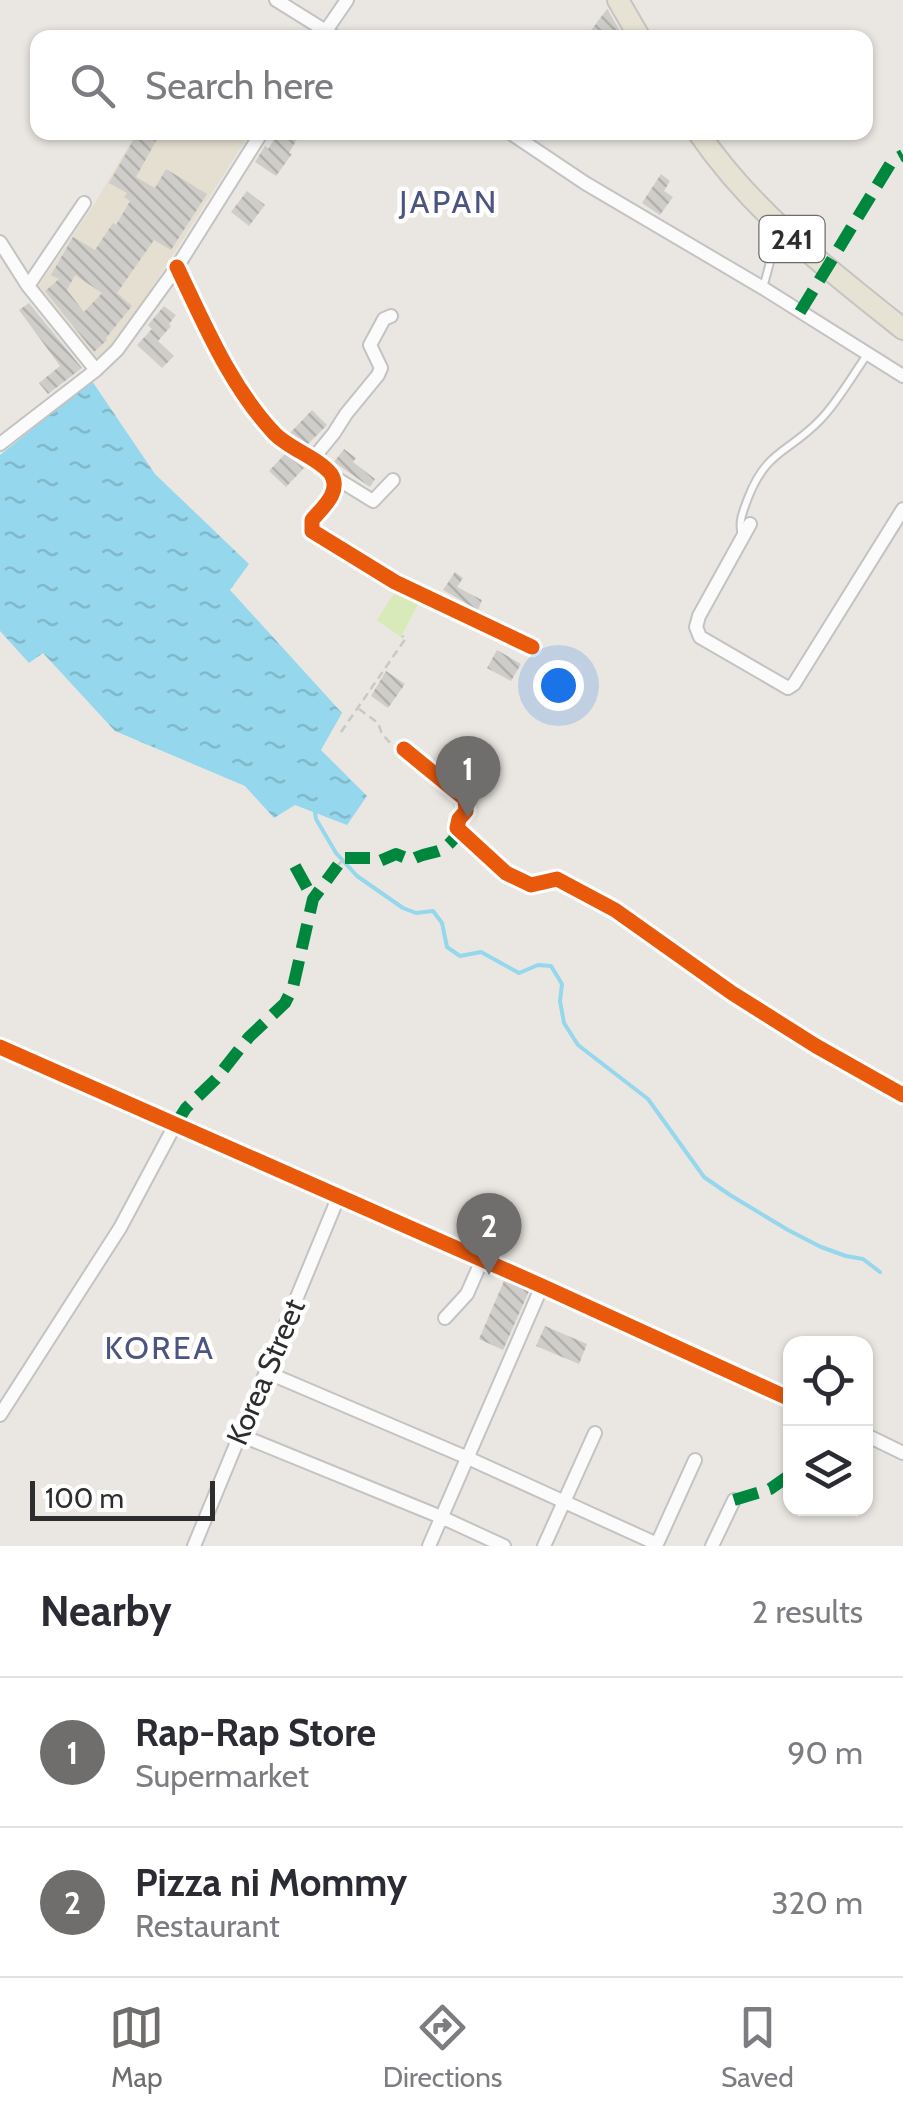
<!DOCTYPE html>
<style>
:root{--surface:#fff;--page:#f2f2f3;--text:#2b2b33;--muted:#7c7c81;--line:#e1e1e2;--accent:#6f6e6c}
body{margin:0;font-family:Cabin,sans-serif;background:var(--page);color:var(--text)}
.controls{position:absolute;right:30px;bottom:30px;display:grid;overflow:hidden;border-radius:20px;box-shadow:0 2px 8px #0004}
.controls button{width:90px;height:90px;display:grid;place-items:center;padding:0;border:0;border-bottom:2px solid var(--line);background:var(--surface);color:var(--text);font:50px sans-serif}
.scale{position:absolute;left:30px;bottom:25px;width:185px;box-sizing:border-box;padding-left:10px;border:5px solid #2d2d2d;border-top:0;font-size:28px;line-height:35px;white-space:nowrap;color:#2d2d2d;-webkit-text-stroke:8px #fff;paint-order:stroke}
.you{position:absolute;left:558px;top:685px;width:35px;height:35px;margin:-25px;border:8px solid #fff;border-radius:50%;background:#1a73e8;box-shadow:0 0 0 15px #1a73e833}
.badge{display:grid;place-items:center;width:65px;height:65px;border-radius:50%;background:var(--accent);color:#fff;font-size:32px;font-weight:700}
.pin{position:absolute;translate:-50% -82px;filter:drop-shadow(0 2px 5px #0008)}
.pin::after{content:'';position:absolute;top:52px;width:35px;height:30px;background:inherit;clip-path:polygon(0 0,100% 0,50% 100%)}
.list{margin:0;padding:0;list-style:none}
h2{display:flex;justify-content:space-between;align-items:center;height:130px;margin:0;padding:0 40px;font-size:42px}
h2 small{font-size:32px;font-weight:400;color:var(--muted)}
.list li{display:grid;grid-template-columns:65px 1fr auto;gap:30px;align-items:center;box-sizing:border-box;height:150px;padding:0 40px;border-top:2px solid var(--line)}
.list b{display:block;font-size:38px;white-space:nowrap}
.list p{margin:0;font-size:32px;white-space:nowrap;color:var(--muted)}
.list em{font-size:32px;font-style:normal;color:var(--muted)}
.icon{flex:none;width:55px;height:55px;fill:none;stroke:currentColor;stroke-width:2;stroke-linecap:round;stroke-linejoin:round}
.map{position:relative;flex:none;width:903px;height:1546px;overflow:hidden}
.search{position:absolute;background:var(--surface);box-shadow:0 2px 8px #0004;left:30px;right:30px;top:30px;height:110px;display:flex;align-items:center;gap:25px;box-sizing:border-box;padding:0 35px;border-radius:20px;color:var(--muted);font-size:38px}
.sheet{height:430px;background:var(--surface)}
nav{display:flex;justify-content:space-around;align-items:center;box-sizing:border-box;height:140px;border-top:2px solid var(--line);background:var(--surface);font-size:28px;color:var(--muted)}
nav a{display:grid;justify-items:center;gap:5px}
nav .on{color:var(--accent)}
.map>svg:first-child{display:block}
.education{fill:#e5dfd1}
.pitch{fill:#d8eab9}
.water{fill:url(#water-ripples)}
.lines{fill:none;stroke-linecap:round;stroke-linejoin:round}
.stream{stroke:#95d7ec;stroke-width:4}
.building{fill:url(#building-back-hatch);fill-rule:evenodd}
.service-casing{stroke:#c4c3c3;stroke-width:10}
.minor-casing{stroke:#c4c3c3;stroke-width:16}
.primary-casing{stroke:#c6c4c3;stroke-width:24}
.path{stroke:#c8c8c8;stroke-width:2.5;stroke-dasharray:8 5;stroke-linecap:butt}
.service{stroke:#fcfbfb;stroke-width:6}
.minor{stroke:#fcfbfb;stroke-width:12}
.primary{stroke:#e7e3d4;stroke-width:20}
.quiet{stroke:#00873e;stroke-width:12;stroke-dasharray:25 12;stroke-linecap:butt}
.cycleway-casing{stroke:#fff;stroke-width:21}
.cycleway{stroke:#e8590c;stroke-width:15}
.labels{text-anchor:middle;stroke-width:9;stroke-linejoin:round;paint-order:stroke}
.shield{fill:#fff;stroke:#6c6c6c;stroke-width:2.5}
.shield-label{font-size:28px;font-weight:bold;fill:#2d2d2d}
.street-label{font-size:30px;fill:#2d2d2d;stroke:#fff}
.neighbourhood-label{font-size:32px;letter-spacing:2.5px;fill:#4c557f;stroke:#fff}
</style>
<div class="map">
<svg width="903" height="1546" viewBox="0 0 903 1546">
<defs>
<pattern id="water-ripples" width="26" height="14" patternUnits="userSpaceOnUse" patternTransform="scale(2.5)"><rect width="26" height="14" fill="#95d7ec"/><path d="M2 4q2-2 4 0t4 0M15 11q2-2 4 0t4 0" fill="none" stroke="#81b9cb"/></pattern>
<pattern id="building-back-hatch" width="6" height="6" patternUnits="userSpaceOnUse" patternTransform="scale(2.5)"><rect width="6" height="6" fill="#cfcdc9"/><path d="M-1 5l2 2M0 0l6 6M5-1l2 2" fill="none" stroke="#b2b0ad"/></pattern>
</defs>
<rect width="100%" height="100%" fill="#eae7e2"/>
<path class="education" d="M136,133H250L140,307L112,345L94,360L35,291L95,203Z"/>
<path class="pitch" d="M402,581L424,592L401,637L377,620Z"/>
<path class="water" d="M92,381L155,474L249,564L230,590L342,713L321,750L367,796L347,825L295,805L274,818L245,786L115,731L43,653L29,663L0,631V455Z"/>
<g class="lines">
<path class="stream" d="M315,813L316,819L336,853L357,876L403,908L416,913L433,911L442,923L447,947L460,956L481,952L519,973L538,965L551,966L562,984L560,1001L564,1023L578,1045L648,1099L704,1177L730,1195L788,1230L821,1247L846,1256L863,1259L880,1272"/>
</g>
<path class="building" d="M607,9L608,10L624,38H595L589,33Z
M138,132H161L136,177L155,188L166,169L207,194L171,250L154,240L117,293L132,306L106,338L107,340L94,352L45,291L59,279L51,275L73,237L95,250L113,223L116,225L130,201L124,197L127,193L109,183ZM75,275L102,293L84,312L67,290Z
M279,132H301L289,153L292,154L276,176L255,162L265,146L268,149Z
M661,174L670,181L664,191L673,197L660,215L642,203Z
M247,191L265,205L249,226L231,212Z
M29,303L82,368L48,394L39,383L60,366L19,310Z
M164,306L176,315L169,324L171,326L158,341L174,356L162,368L137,345L152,329L148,325Z
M312,410L327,425L308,444L290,433Z
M344,449L356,458L353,462L375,479L370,487L334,462Z
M285,454L304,468L286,487L269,471Z
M455,572L463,578L457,587L482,600L478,610L443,590Z
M497,650L521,664L511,681L487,668Z
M386,671L405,684L388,708L371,696Z
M504,1281L529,1291L503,1350L479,1339Z
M545,1326L587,1344L579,1364L536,1346Z"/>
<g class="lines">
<g class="service-casing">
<path id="service" d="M763,288L779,229
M742,536C738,521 743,512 748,498C767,449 789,453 821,419C839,400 852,376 867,355"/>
</g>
<g class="minor-casing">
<path id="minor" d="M276,0L337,38
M323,35L347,0
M509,132L585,183L763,288L903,376
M0,242L28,286L84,203
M177,267C205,325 230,386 274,433C289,449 319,458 331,474C342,492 322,508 312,520V531L395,582L532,647
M28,286L96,370
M0,444L96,370L117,350L177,267L262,132
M312,460L334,433L346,414L378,375L381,368L370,345L384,319L391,316
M331,475L373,501L393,480
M750,524L699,616L696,627L700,637L788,688L794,684L903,509
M404,749L465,799L466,811L459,819L457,828L506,873L531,885L557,879L615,910L732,993L816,1046L903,1095
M0,1047L542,1286L790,1399
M445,1318L467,1294L482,1260
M266,1372L468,1458L657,1544
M0,1415L120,1228L175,1125
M240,1435L441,1517L504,1546
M866,1435L903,1453
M194,1546L338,1198
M429,1546L542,1286
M544,1546L595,1433
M656,1546L695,1460
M712,1546L734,1500"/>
</g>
<g class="primary-casing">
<path id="primary" d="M618,0L640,38
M698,132C753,213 828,269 903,329"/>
</g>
<path class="path" d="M359,709L378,723L382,734L393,746
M341,732L406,638L402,636
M338,865L345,858"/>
<use href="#service" class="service"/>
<use href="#minor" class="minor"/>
<use href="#primary" class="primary"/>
<path class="quiet" d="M800,312L892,161L903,155
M345,858H376L380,861L396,854L411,860C435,847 439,860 459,832
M295,866L313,899
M175,1125L186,1108L216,1079L249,1037L285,1003L293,987L313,899L338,865
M734,1500L770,1489L790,1475"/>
<g class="cycleway-casing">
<path id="cycleway" d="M177,267C205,325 230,386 274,433C289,449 319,458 331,474C342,492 322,508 312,520V531L395,582L532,647
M404,749L465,799L466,811L459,819L457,828L506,873L531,885L557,879L615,910L732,993L816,1046L903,1095
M0,1047L542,1286L790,1399"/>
</g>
<use href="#cycleway" class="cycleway"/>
</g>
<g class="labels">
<rect class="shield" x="759.5" y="216" width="65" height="46" rx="8"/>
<g class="shield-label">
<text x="792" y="249">241</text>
</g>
<g class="street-label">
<text transform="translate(266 1372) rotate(-67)" y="10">Korea Street</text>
</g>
<g class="neighbourhood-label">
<text x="449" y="213">JAPAN</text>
<text x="160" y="1359">KOREA</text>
</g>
</g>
</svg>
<div class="controls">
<button><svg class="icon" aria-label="locate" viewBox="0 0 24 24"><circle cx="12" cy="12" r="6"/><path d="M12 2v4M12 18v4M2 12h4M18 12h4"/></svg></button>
<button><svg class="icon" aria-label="layers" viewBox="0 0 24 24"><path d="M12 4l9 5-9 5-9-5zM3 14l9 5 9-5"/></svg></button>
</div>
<div class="scale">100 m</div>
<div class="you"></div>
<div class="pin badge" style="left:468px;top:818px">1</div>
<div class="pin badge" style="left:489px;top:1275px">2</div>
<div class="search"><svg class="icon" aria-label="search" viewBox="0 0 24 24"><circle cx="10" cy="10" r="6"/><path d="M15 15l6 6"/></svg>Search here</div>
</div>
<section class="sheet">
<h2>Nearby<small>2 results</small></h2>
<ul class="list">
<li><span class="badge">1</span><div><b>Rap-Rap Store</b><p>Supermarket</p></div><em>90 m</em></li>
<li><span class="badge">2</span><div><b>Pizza ni Mommy</b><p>Restaurant</p></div><em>320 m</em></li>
</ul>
</section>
<nav>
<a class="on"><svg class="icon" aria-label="map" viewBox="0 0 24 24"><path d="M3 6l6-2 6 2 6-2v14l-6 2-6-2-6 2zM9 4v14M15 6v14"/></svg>Map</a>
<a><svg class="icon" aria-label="directions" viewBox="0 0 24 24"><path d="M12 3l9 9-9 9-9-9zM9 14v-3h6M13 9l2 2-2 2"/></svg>Directions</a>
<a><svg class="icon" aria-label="saved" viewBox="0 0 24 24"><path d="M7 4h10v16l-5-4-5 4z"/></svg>Saved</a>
</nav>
